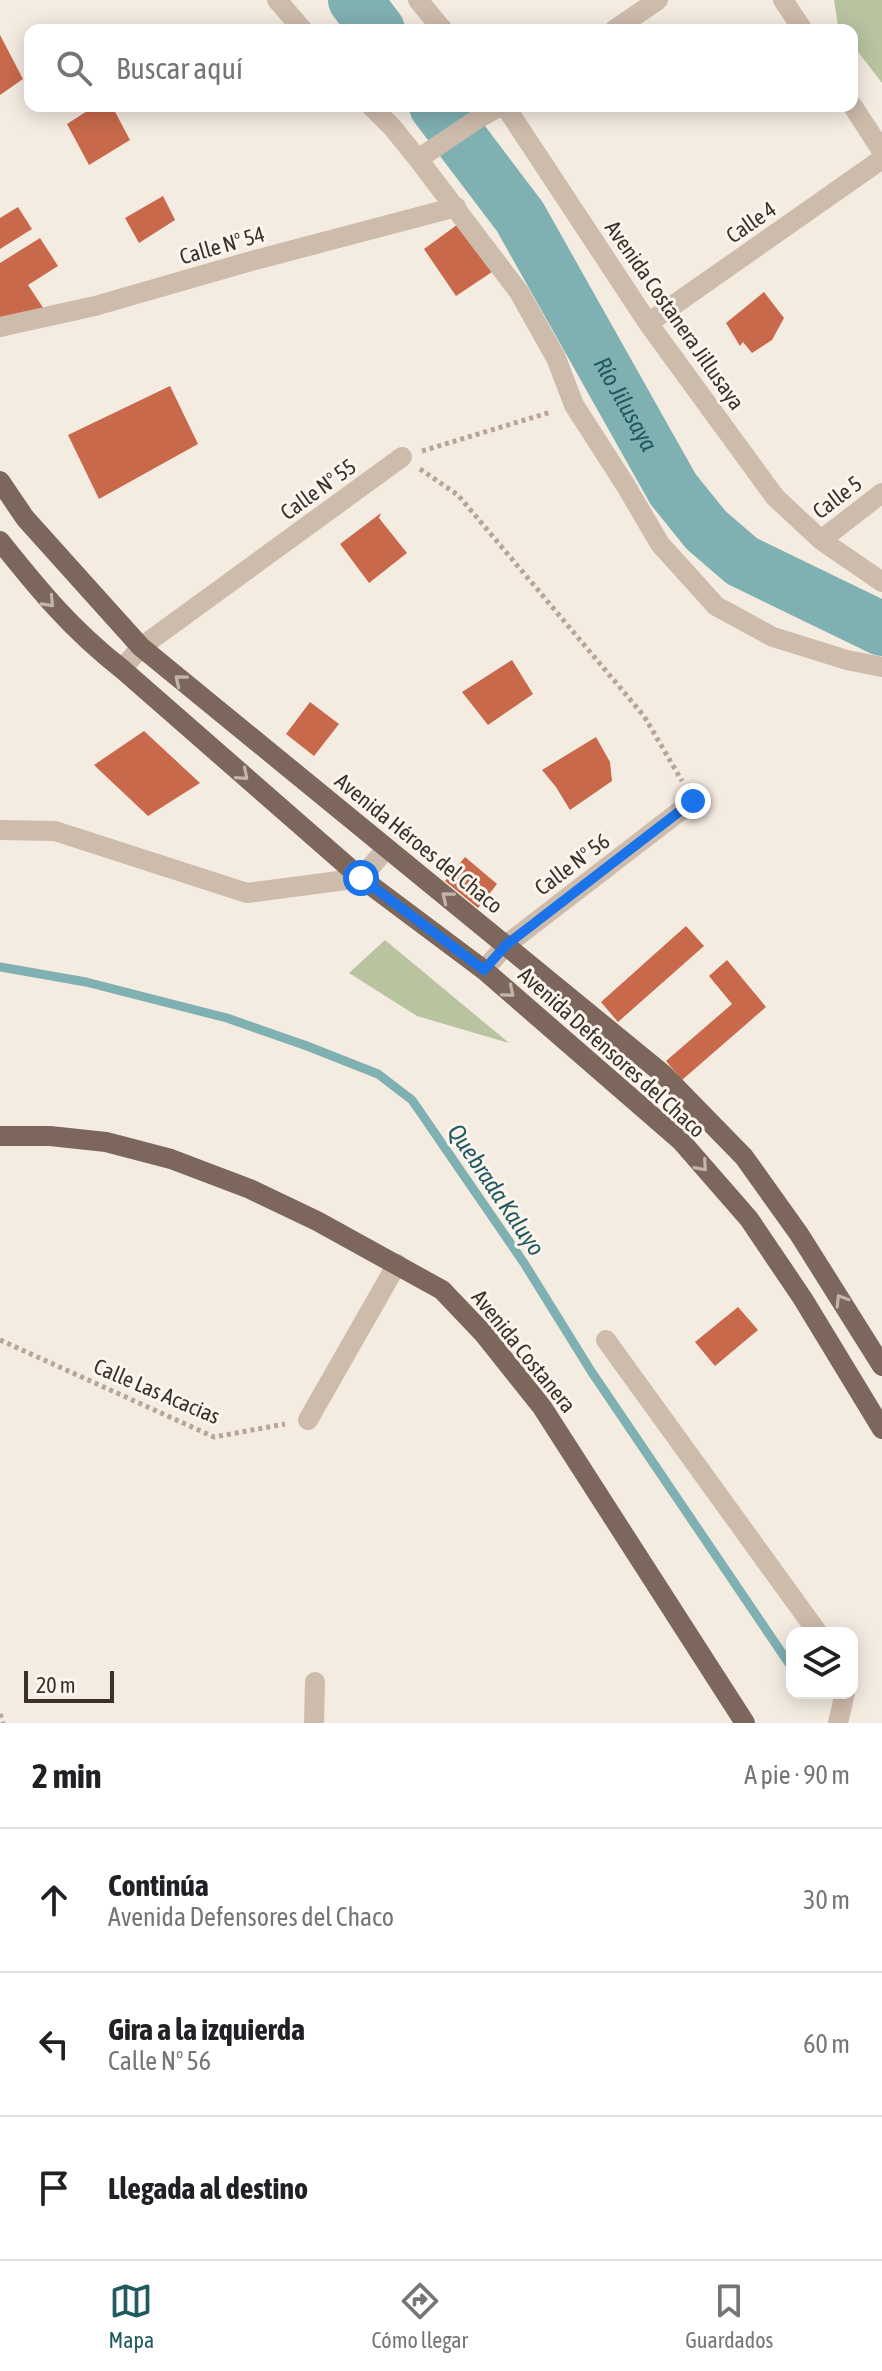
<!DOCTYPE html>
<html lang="es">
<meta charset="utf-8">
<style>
:root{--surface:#fff;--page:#f2f2f2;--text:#202124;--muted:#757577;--line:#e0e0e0;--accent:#1f5a5e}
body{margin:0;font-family:"Asap Condensed",sans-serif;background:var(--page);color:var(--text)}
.controls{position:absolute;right:24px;bottom:24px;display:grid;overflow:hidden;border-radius:16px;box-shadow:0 4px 20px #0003}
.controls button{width:72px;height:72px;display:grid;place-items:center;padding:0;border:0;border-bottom:2px solid var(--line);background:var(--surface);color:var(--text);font:40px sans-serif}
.scale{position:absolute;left:24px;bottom:20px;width:90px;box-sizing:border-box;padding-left:8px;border:4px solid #3b302b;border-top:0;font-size:22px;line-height:28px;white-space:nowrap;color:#3b302b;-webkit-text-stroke:6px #fbf5ee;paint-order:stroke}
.stop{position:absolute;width:24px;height:24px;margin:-18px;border:6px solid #1a73e8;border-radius:50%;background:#fff}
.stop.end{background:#1a73e8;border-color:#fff;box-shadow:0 2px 8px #0008}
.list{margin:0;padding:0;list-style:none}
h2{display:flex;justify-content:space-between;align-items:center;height:104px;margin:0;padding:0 32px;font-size:34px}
h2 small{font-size:26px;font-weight:400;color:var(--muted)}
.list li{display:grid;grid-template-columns:52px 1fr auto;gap:24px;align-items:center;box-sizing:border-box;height:144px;padding:0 32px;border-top:2px solid var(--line)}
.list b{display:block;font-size:30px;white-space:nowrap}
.list p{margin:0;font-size:26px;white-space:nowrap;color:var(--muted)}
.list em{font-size:26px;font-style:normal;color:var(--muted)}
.icon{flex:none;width:44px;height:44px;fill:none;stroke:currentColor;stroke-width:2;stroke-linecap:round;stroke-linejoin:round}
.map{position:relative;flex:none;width:882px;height:1723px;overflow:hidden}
.search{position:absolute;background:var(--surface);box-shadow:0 4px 20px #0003;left:24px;right:24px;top:24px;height:88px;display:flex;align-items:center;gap:20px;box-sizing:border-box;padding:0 28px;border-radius:16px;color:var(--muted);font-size:30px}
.sheet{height:536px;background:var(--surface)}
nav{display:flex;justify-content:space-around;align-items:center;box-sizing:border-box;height:112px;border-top:2px solid var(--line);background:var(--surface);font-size:22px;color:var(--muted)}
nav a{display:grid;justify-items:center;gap:4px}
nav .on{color:var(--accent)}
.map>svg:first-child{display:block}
.green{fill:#b8c4a0}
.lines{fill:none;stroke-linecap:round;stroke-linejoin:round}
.stream{stroke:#7fb0b2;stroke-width:9}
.river{stroke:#7fb0b2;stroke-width:54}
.building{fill:#c8694b}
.path{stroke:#b9a596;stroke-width:5;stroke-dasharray:4 4;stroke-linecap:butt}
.minor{stroke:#cdbbac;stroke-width:20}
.major{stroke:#7d675c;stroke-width:20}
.oneway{stroke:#c2b5ac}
.route{stroke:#1a73e8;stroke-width:10}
.labels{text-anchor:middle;stroke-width:6;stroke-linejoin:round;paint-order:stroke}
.street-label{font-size:22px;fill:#3b302b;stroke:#fbf5ee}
.water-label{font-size:24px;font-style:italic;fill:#1f5a5e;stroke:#fbf5ee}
</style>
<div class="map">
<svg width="882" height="1723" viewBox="0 0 882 1723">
<rect width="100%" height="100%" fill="#f4ebe1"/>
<path class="green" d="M834,0H882V83L852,44V30H841L838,25Z
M385,940L509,1043L417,1016L349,973Z"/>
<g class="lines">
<path class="stream" d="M0,967L86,982L227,1018L307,1046L378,1074L412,1100L524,1263L591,1371L790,1665"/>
<g class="river">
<path d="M355,0L378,30"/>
<path id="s1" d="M436,106L520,217L673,489L706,530L742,561L882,629"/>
</g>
</g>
<path class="building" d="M0,35L23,79L0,95Z
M95,106H112L130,140L89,165L67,124Z
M163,196L175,220L139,243L125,218Z
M18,207L32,229L0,249V218Z
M465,219L495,270L456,296L424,249Z
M40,238L58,266L28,285L44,309L0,323V263Z
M764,292L784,318L772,340L752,353L743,342L740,346L726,323Z
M170,386L198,444L99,499L68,435Z
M381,513L379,518L407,553L369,583L340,544Z
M512,660L533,694L488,725L462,692Z
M310,702L339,724L314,756L286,734Z
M144,731L200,783L148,816L94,765Z
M596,737L610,762L612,781L570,810L556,787L542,770Z
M465,857L497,884L478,908L445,881Z
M686,926L704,946L618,1022L601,1002Z
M727,960L766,1007L682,1080L666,1061L732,1004L709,976Z
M738,1307L758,1330L715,1366L695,1342Z"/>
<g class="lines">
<path class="path" d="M422,451L551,412
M420,469L458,495L644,716L682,781
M0,1340L214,1437L285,1424
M0,1714L3,1723"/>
<path class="minor" d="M277,0L303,30
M418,0L443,30
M783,0L803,30
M614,30L658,0
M852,105L882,151
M371,106L392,127L418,159L479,118L501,106
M505,106L648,323L775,497L821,540L882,582
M418,159L519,292L556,358L574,405L626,486L660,544L716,606L773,637L847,660L882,667
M648,323L882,159
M0,327L95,306L255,260L456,207
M821,540L882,493
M122,669L141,647L402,457
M0,830L55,831L247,893L361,878L386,849
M484,970L506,945L693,801
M606,1340L818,1633
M308,1420L397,1264
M314,1723L315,1682
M838,1723L845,1693"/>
<path class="major" d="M0,481L25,518L141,647L663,1074L744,1157L799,1234L882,1366
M0,541C39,590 72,630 122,669L361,878L484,970L681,1141L749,1219L803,1299L882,1429
M0,1136H50L106,1142L171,1159L250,1189L317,1221L442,1290L483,1333L542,1407L745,1723"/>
</g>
<defs><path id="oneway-chevron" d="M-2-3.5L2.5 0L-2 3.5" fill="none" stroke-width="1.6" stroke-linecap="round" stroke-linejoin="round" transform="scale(2)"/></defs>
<g class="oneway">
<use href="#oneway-chevron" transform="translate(49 602) rotate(47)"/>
<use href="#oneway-chevron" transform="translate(180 680) rotate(-141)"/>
<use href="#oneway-chevron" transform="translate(243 775) rotate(41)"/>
<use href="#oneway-chevron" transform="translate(447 897) rotate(-141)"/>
<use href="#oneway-chevron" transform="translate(509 992) rotate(40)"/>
<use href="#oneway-chevron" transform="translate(702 1166) rotate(49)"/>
<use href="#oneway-chevron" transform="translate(841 1300) rotate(-122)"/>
</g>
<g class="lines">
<path class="route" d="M361,878L484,970L506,945L693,801"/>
</g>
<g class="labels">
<g class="street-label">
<text transform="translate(751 222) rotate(-35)" y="8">Calle 4</text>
<text transform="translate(222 245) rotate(-16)" y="8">Calle Nº 54</text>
<text transform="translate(675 315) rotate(55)" y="8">Avenida Costanera Jillusaya</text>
<text transform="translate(318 489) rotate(-36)" y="8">Calle Nº 55</text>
<text transform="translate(837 497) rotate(-37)" y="8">Calle 5</text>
<text transform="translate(419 843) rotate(39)" y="8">Avenida Héroes del Chaco</text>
<text transform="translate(572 864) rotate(-37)" y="8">Calle Nº 56</text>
<text transform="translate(612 1052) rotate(42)" y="8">Avenida Defensores del Chaco</text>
<text transform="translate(524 1351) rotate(51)" y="8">Avenida Costanera</text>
<text transform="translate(157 1391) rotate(23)" y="8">Calle Las Acacias</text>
</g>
<g class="water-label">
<text dy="8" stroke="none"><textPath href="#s1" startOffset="354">Río Jilusaya</textPath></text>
<text transform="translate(496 1190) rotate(56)" y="8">Quebrada Kaluyo</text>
</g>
</g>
</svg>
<div class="controls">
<button><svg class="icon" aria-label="layers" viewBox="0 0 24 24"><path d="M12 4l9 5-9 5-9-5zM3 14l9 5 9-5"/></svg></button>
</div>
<div class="scale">20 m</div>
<div class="stop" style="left:361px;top:878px"></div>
<div class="stop end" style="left:693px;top:801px"></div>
<div class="search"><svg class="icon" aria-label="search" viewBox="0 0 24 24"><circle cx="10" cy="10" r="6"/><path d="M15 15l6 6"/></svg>Buscar aquí</div>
</div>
<section class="sheet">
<h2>2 min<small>A pie · 90 m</small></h2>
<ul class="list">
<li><svg class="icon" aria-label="ahead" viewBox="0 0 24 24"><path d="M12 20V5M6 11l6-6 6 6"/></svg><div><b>Continúa</b><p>Avenida Defensores del Chaco</p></div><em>30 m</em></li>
<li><svg class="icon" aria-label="left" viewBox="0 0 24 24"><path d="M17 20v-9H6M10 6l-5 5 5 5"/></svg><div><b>Gira a la izquierda</b><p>Calle Nº 56</p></div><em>60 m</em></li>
<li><svg class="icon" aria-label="arrive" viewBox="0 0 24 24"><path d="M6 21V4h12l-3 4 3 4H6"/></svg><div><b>Llegada al destino</b></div></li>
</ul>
</section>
<nav>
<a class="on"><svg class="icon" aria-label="map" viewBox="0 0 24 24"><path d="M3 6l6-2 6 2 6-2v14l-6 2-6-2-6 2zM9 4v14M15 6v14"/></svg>Mapa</a>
<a><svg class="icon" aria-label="directions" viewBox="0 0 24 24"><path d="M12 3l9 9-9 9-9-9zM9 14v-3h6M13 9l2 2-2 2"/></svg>Cómo llegar</a>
<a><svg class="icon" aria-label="saved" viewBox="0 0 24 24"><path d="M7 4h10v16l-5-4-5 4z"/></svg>Guardados</a>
</nav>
